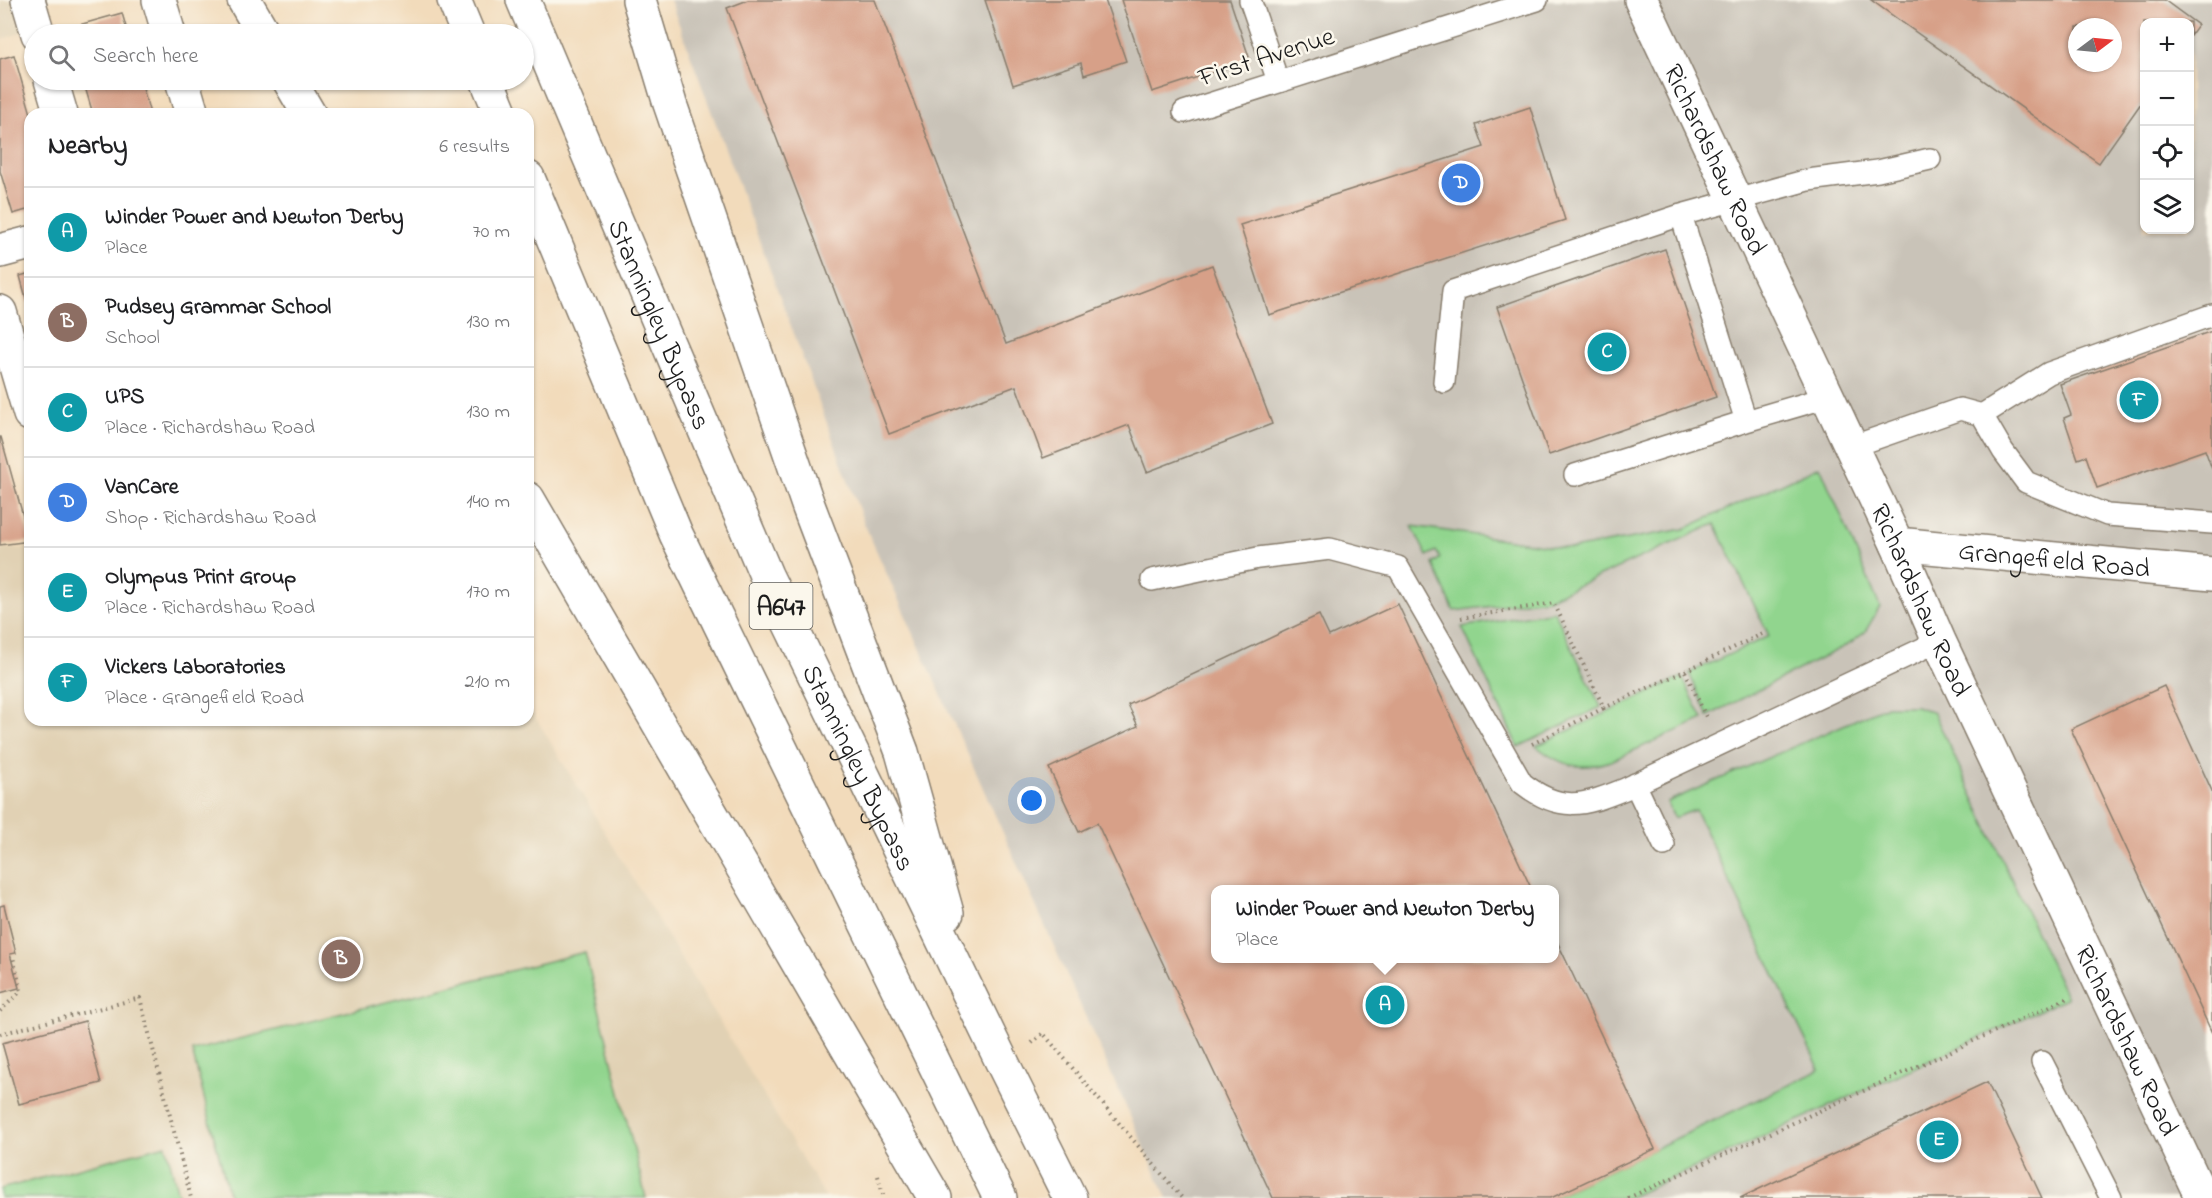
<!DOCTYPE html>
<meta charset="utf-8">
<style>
:root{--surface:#fff;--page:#f6f6f6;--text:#202124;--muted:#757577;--line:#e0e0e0;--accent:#c8321e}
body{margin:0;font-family:"Indie Flower",sans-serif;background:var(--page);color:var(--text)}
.controls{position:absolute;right:18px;top:18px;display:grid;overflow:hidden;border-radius:12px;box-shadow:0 2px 4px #0004}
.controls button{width:54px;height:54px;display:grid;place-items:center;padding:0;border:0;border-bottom:2px solid var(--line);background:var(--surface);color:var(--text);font:30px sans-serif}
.compass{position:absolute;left:2068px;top:18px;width:54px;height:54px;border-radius:50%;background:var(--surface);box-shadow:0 2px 4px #0004;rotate:74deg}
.you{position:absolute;left:1032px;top:801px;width:21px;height:21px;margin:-15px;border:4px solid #fff;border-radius:50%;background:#1a73e8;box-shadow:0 0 0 9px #1a73e833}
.badge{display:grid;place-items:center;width:39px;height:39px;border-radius:50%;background:var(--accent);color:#fff;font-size:20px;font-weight:700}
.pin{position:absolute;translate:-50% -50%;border:3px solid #fff;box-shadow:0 2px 6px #0006}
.popup{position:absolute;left:1211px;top:885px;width:348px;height:78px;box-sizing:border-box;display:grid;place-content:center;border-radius:12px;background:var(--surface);filter:drop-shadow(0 2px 4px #0005);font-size:20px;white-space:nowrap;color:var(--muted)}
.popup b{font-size:22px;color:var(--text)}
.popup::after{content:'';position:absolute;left:50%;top:100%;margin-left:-12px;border:12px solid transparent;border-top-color:var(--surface)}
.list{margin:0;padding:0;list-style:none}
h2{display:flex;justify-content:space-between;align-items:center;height:78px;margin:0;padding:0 24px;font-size:26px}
h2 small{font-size:20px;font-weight:400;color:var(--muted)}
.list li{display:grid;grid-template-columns:39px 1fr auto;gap:18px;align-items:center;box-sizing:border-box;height:90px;padding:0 24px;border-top:2px solid var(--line)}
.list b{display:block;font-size:22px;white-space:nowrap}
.list p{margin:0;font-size:20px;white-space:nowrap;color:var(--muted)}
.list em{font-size:20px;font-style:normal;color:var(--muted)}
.icon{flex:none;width:33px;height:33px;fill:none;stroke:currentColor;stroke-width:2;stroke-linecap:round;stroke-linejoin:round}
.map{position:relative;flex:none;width:2212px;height:1198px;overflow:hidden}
.search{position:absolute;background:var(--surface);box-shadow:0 2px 4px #0004;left:24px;top:24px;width:510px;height:66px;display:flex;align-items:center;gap:15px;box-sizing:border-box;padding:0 21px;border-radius:33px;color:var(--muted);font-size:22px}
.panel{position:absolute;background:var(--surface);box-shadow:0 2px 4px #0004;left:24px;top:108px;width:510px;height:618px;border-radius:18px}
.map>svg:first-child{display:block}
.built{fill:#e1d1b4}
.industrial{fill:#c9c3b8;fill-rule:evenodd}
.green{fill:#91d58e;stroke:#567855;stroke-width:1.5}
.building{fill:#d7a088;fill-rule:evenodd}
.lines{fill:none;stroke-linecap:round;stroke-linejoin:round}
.service-casing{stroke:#877c6c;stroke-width:24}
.minor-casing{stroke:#877c6c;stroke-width:36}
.trunk-casing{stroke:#877c6c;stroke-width:36}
.path{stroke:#877c6c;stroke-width:4;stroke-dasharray:1.5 4.5;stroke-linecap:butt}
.service{stroke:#fff;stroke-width:21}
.minor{stroke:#fff;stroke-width:33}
.trunk{stroke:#fff;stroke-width:33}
.labels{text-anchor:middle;stroke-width:5;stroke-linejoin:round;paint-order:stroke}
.shield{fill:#fbf7ec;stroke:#5f5e5a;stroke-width:1.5}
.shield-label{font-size:26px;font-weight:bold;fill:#1c1c1c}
.street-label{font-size:27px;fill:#1c1c1c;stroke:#fbf7ec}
</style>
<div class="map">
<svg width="2212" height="1198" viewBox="0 0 2212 1198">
<rect width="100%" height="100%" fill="#fbf7ec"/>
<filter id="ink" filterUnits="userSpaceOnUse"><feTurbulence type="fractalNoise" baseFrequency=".0167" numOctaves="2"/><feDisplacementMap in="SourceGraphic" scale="12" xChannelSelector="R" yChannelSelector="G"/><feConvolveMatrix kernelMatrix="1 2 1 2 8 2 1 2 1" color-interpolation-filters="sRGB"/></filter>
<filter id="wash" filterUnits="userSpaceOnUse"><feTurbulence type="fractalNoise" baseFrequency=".008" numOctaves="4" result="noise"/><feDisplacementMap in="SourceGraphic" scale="24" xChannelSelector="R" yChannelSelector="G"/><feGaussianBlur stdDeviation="1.35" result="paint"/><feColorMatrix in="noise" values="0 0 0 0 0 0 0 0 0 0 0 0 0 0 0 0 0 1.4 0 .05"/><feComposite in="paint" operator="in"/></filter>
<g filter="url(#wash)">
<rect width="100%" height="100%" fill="#f2dbbb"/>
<path class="built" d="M0,0H28L36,27L0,40Z
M0,548H30V720H528V705L826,1198H0Z"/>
<path class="industrial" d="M670,0H2212V1198H1167L864,523ZM2144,22H2190V230H2144ZM2077,27H2113V63H2077ZM1216,890H1555V958H1216Z"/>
<path class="green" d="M1820,466L1880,607L1865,632L1851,643L1708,716L1689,673L1769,636L1715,524L1548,599L1454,611L1433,564L1440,558L1436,551L1427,556L1412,526L1572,549L1684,529Z
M1554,611L1601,707L1518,747L1462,627Z
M1682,677L1703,719L1611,761C1580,771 1562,767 1536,746Z
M1887,706H1916L1934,713L2067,998L1628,1198H1551L1820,1070L1695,810L1674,818L1667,802Z
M585,952L646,1198H230L192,1051Z
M166,1145L179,1198H0V1189Z"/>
<g id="blocks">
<path class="building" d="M748,0H875L1006,344L1212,265L1272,424L1147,472L1129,425L1043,458L1016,386L889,434L727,8Z
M985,0H1105L1126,61L1084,75L1081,63L1013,85Z
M1121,0H1230L1250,60L1152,92Z
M1871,0H2164L2198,25L2190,36V22H2144V99L2099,163ZM2077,27H2113V63H2077Z
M122,13L128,34H70L68,28Z
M14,55L31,114L30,209L13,214L0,171V59Z
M83,80H141L150,114H93Z
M1530,107L1565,220L1269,315L1240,225L1484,147L1476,125Z
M1665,249L1716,397L1549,455L1497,307Z
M30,273V309H29L20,276Z
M2212,331V469L2205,450L2097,488L2086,456L2078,459L2064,418L2071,415L2060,384Z
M0,437H1L30,541L0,545Z
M1398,604L1532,890H1216V958H1555V937L1655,1149L1551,1198H1273L1097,823L1079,832L1049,768L1138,726L1128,705L1319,615L1329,636Z
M2164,686L2212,791V1033L2071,729Z
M4,905L16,953L10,954L19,988L0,993V906Z
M85,1021L101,1083L19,1104L2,1043Z
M1987,1082L2042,1198H1740Z"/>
</g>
</g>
<g filter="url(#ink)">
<use href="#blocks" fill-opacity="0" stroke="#877c6c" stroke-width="1.5"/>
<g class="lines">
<g class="service-casing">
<path id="service" d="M1250,0L1278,81
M1184,112L1537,0
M1444,382L1453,291L1681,215
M1828,397L1746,421L1681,215L1808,180L1878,171L1930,159
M1982,415L2049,373L2212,315
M1851,447L1960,409L1982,415L2003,451L2026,482L2107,515L2212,523
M1575,475L1746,421
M1152,580L1258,558L1330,549L1398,567L1522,783C1560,813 1583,806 1625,789L1939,641
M1635,784L1664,845
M2042,1062L2111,1198"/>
</g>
<g class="minor-casing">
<g id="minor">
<path d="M28,0L38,34"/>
<path d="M159,0L169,34"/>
<path id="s1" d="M1641,0L1897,544L1939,641L2202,1198"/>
<path d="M51,80L61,114"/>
<path d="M182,80L192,114"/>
<path d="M0,251L30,243"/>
<path d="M0,312L30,414"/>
<path id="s2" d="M1897,544L2212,574"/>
</g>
</g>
<g class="trunk-casing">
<g id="trunk">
<path d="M244,0L264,34"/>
<path d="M454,0L468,34"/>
<path id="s3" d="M523,0L766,575L1004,1066L1070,1198"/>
<path d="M639,0L670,104L808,505L902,752L947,913"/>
<path d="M289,80L309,114"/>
<path d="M487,80L501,114"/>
<path d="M528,178L676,534L1000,1198"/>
<path d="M528,499L935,1198"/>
</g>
</g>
<path class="path" d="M1461,618L1554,603L1604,708L1685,671L1707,719
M1685,671L1762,634
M1532,744L1604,708
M0,1011L21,991L13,957
M0,1034L140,998L191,1198
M1032,1043L1043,1033L1182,1198
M878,1176L884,1198
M1628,1198L2070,997"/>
<use href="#service" class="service"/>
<use href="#minor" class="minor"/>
<use href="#trunk" class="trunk"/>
</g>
</g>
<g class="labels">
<rect class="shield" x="749.5" y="583" width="63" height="46" rx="4.5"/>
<g class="shield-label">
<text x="781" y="615">A647</text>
</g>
<g class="street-label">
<text transform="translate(1266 56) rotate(-18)" y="9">First Avenue</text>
<text dy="9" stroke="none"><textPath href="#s1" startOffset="176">Richardshaw Road</textPath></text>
<text dy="9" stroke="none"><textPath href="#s3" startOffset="352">Stanningley Bypass</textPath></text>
<text dy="9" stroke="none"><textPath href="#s2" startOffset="158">Grangefield Road</textPath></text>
<text dy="9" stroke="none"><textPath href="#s1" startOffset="662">Richardshaw Road</textPath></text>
<text dy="9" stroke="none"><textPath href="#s3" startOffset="838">Stanningley Bypass</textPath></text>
<text dy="9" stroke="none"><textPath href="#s1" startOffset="1148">Richardshaw Road</textPath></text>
</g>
</g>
</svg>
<div class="controls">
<button>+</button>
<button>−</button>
<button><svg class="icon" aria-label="locate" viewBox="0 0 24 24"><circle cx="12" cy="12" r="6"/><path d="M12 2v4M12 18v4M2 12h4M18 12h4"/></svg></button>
<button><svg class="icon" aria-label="layers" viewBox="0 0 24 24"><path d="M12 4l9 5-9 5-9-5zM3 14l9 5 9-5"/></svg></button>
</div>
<svg class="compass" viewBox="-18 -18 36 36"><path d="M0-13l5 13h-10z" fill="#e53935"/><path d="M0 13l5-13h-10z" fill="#757577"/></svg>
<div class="you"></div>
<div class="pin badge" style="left:1385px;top:1005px;background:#0f9aa8">A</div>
<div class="popup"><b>Winder Power and Newton Derby</b>Place</div>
<div class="pin badge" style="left:341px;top:959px;background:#8d6e63">B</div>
<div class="pin badge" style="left:1607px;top:352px;background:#0f9aa8">C</div>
<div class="pin badge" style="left:1461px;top:183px;background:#3f7fe0">D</div>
<div class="pin badge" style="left:1939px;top:1140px;background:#0f9aa8">E</div>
<div class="pin badge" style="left:2139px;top:400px;background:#0f9aa8">F</div>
<div class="search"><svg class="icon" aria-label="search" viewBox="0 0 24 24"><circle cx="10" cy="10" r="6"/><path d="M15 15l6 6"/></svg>Search here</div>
<section class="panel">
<h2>Nearby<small>6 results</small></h2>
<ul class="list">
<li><span class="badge" style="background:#0f9aa8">A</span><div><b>Winder Power and Newton Derby</b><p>Place</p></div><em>70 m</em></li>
<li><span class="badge" style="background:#8d6e63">B</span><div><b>Pudsey Grammar School</b><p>School</p></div><em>130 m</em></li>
<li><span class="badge" style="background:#0f9aa8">C</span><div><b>UPS</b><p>Place · Richardshaw Road</p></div><em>130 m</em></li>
<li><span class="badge" style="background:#3f7fe0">D</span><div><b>VanCare</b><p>Shop · Richardshaw Road</p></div><em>140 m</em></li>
<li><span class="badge" style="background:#0f9aa8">E</span><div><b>Olympus Print Group</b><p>Place · Richardshaw Road</p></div><em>170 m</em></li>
<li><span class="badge" style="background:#0f9aa8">F</span><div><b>Vickers Laboratories</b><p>Place · Grangefield Road</p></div><em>210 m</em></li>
</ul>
</section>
</div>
